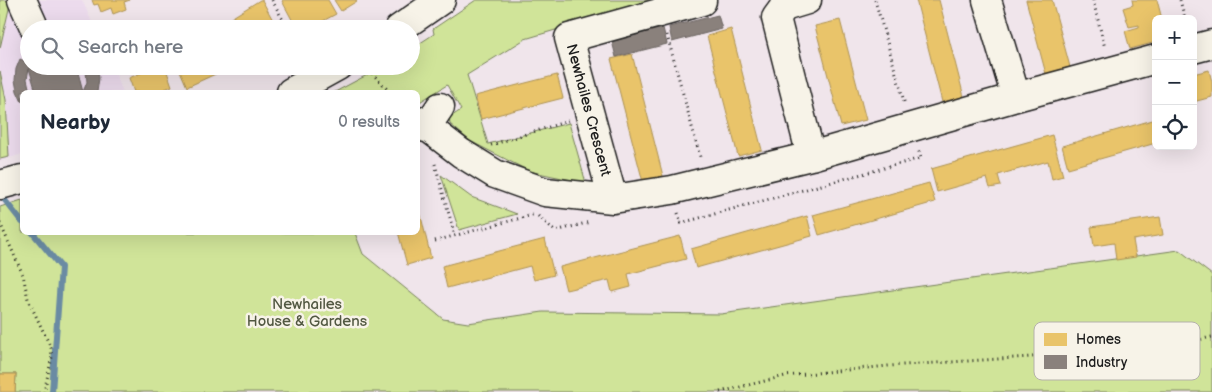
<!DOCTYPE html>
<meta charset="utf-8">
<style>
:root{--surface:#fff;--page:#f6f6f7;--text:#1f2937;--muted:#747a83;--line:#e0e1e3}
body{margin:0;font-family:"Balsamiq Sans",sans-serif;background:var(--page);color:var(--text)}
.controls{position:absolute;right:15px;top:15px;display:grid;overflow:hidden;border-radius:8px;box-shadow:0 5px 20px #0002}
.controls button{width:45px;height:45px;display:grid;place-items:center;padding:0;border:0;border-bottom:1px solid var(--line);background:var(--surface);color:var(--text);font:25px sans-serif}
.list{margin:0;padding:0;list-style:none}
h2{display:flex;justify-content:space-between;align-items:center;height:65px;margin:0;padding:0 20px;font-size:21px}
h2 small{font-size:16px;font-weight:400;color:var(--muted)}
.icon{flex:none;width:28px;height:28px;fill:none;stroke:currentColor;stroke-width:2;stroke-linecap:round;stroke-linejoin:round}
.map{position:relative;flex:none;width:1212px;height:392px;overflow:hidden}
.search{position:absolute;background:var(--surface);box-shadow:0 5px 20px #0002;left:20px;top:20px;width:400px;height:55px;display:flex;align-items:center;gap:12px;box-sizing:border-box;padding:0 18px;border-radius:28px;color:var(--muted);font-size:19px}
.panel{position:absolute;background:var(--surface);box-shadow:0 5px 20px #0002;left:20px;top:90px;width:400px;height:145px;border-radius:8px}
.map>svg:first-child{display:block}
.built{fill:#ecdbed}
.green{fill:#d0e499;stroke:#76805a}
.homes{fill:#e9c46a;stroke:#ac9253}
.industry{fill:#8a817c;stroke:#69635f}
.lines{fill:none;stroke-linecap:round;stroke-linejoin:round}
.stream{stroke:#6a8ba3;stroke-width:6}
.minor-casing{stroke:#1c1c1c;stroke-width:31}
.major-casing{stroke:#1c1c1c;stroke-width:31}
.path{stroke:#1c1c1c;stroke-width:3;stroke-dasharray:1 4;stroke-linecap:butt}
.minor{stroke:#f7f3e8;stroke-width:28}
.major{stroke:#f7f3e8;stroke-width:28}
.labels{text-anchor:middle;stroke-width:5;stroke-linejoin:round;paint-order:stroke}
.street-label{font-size:15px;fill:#1c1c1c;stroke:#f7f3e8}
.park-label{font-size:15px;fill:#525842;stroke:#f7f3e8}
.key{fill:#f7f3e8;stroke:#b5b2ab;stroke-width:1}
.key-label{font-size:14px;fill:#1c1c1c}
</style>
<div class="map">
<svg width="1212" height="392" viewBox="0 0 1212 392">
<rect width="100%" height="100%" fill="#f0e5eb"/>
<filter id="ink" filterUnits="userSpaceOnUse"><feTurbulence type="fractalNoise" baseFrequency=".02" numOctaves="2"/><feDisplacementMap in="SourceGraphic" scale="10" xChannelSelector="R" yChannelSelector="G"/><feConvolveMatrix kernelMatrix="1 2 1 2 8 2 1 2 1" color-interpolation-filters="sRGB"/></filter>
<g filter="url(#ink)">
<path class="built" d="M0,0H82L95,29H29V66H112L123,92H22V154L0,161Z"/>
<path class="green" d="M0,0H11L0,48Z
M476,0H657L525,39L467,75L488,144L569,123L586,183L529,171L470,141L450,124L449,118L461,110L447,85L418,103V92H335L384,66H411V49L434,34L433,29Z
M0,71L6,100L9,157L0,159Z
M441,175L471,197L517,214L459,230Z
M22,200V232L355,233L363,254L443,319L468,323L543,312L721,314L1179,250L1212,275V392H15L16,374H0V207Z"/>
<path class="homes" d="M92,0H130L124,2L126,9L113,14L111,8L101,12L98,4L94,5Z
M260,0H262L275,24L265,29H237L231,18Z
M283,0H328L336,14L308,29H297L282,1Z
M334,0H356L357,1L341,11Z
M916,0H939L964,97L942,102Z
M1026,0H1052L1070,67L1046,74Z
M1132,0H1157L1162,19H1156V42L1130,49L1125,31L1139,27V25L1129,27L1123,8L1133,5Z
M840,20L866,120L841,126L815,26Z
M731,29L762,150L738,156L707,36Z
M632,54L663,176L643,182L611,59Z
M158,66H165L172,86L160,91L161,92H134L129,78Z
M178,66H220L222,71L187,87Z
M1209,70L1212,82V97L1193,102V74Z
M557,75L563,98L481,119L475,96Z
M1156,119V143L1068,168L1062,146Z
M1052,135L1063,176L1052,179L1048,161L998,175L1001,186L990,188L987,178L937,192L931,169Z
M929,183L935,202L819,235L813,215Z
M418,204L431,258L407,265L398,232H418Z
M807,216L812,236L696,268L691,249Z
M1160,217L1163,235L1133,240L1136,257L1116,260L1114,243L1094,246L1091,227Z
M680,236L686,259L628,274L631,287L612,292L609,280L566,290L560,267Z
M545,239L554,275L534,280L530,266L447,288L442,266Z
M0,374H16L15,392H0Z"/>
<path class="industry" d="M718,15L722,29L672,42L669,27Z
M663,28L667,44L616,57L612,41Z
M20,59L29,63V66H76L83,92H36L29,68L27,79L30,92H22V102L17,91L15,80L16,69Z
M84,66H97L99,78L97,92H83L87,82L86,71Z"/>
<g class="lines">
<path class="stream" d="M0,194L22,222
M32,232L61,267L52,392"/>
<g class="minor-casing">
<path id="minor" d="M22,0L35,29
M807,0L784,7L776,18L811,156
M987,0L1016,97
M1193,49L1212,44
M418,120L461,153L495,174L545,192L613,199L672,190L811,156L1016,97L1156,59
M426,128L440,107
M613,199L569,38L702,1"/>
</g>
<g class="major-casing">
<path id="major" d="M399,29L441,0
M291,92L338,66
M0,185L22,179"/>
</g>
<path class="path" d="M272,0L288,29
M875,0L905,105
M1093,0L1105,48
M1180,0L1185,19
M667,35L701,160
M365,66L390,92
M491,145L568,121
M435,164L455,236
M678,213L681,223L921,158L918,149
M538,216L555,231L590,222
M0,223L23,275L28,299L51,348L52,357L44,392
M435,241L536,214
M720,392L785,376L888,366L1157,349L1212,337"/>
<use href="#minor" class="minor"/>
<use href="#major" class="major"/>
</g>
</g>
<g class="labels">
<g class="street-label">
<text transform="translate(589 110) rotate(75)" y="5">Newhailes Crescent</text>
</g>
<g class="park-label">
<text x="307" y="309">Newhailes<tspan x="307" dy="17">House &amp; Gardens</tspan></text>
</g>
</g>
<rect x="1034" y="322" width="166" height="58" rx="8" class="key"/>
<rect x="1044" y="333" width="23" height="13" fill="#e9c46a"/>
<rect x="1044" y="355" width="23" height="14" fill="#8a817c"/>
<g class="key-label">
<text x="1076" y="344">Homes</text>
<text x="1076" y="367">Industry</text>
</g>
</svg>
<div class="controls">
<button>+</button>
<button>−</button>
<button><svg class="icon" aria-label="locate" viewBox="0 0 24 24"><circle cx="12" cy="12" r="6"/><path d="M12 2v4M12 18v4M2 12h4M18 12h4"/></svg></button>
</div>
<div class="search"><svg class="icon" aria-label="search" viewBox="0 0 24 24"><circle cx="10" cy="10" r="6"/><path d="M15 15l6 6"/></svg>Search here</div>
<section class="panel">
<h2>Nearby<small>0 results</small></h2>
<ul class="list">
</ul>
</section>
</div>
